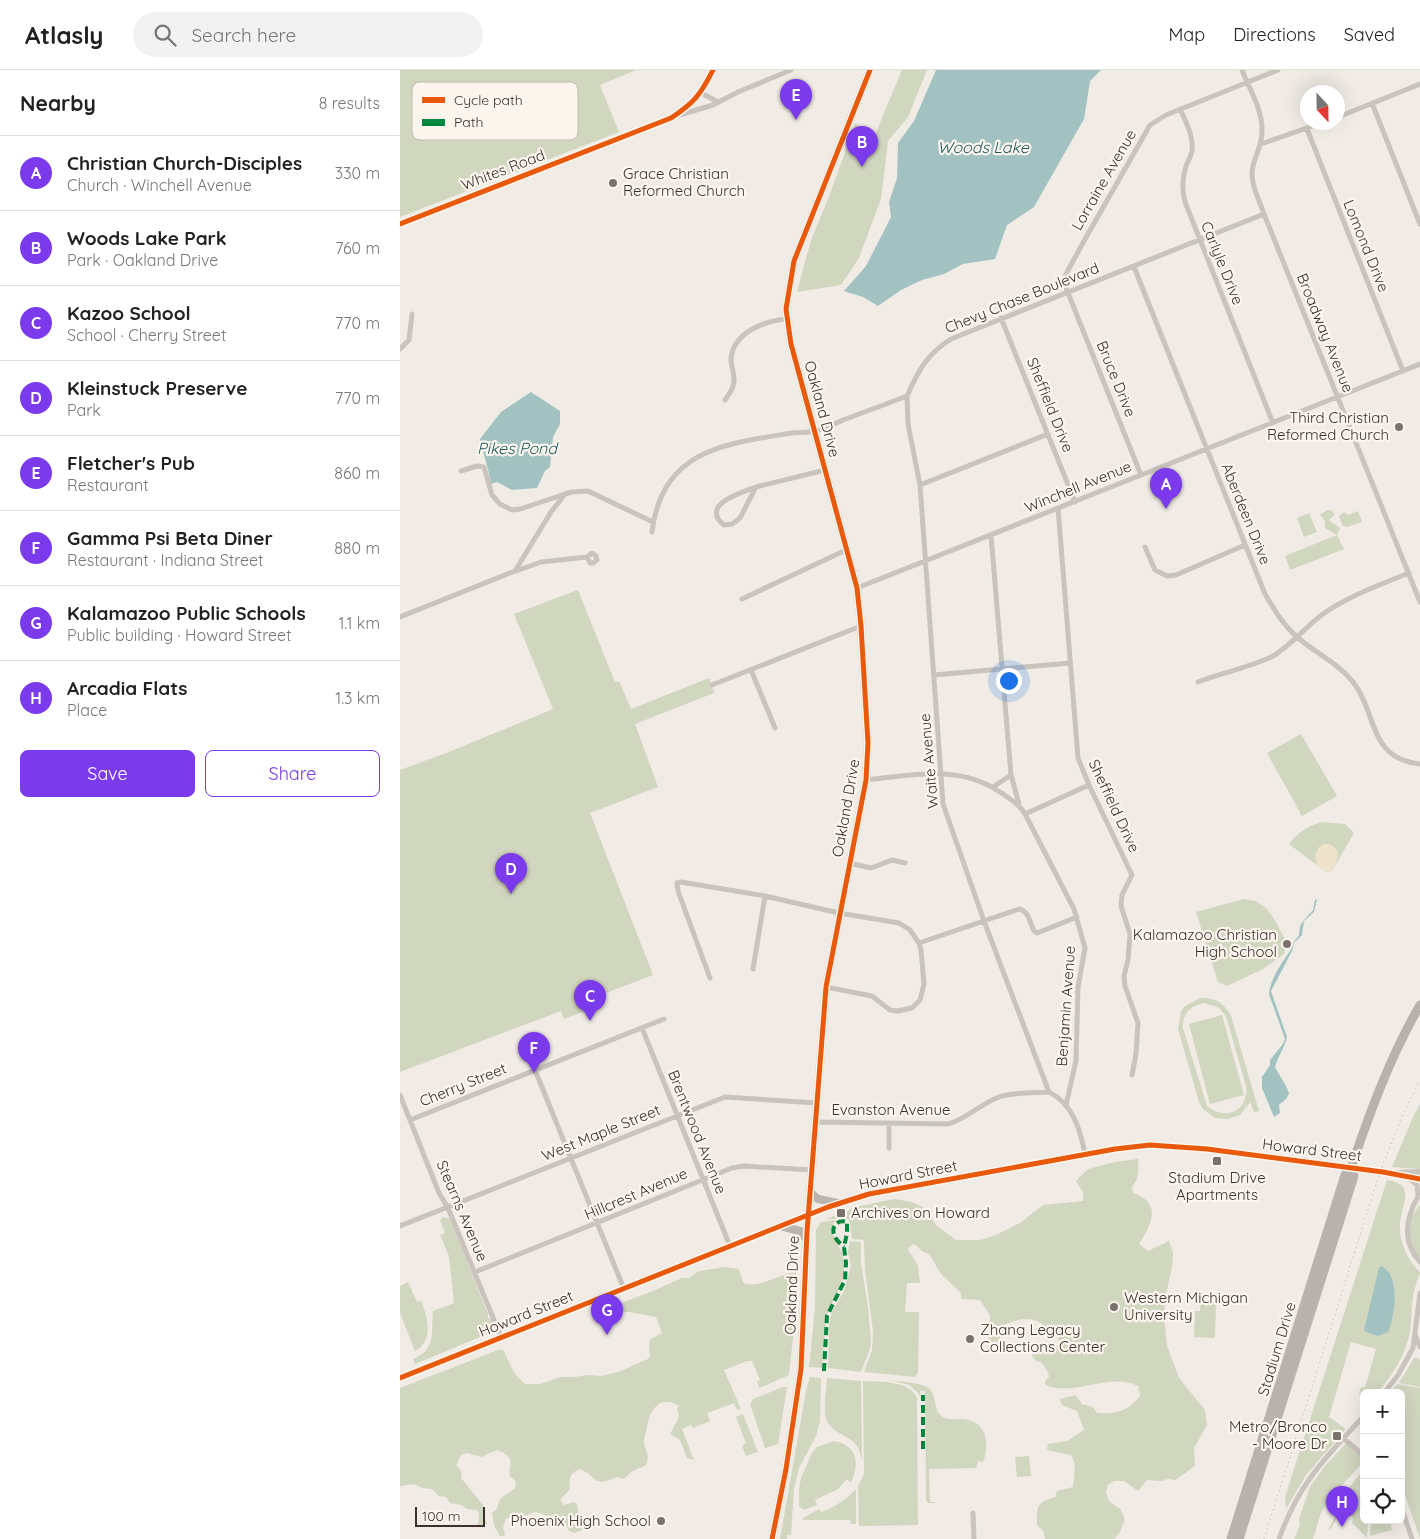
<!DOCTYPE html>
<meta charset="utf-8">
<style>
:root{--surface:#fff;--page:#f2f2f2;--text:#222;--muted:#767676;--line:#e0e0e0;--accent:#7c3aed}
body{margin:0;font-family:Quicksand,sans-serif;background:var(--page);color:var(--text)}
.controls{position:absolute;right:15px;bottom:15px;display:grid;overflow:hidden;border-radius:8px;box-shadow:0 5px 20px #0002}
.controls button{width:45px;height:45px;display:grid;place-items:center;padding:0;border:0;border-bottom:1px solid var(--line);background:var(--surface);color:var(--text);font:25px sans-serif}
.compass{position:absolute;left:900px;top:15px;width:45px;height:45px;border-radius:50%;background:var(--surface);box-shadow:0 5px 20px #0002;rotate:158deg}
.scale{position:absolute;left:15px;bottom:12px;width:70px;box-sizing:border-box;padding-left:5px;border:2px solid #3b302b;border-top:0;font-size:14px;line-height:18px;white-space:nowrap;color:#3b302b;-webkit-text-stroke:4px #fbf5ee;paint-order:stroke}
.you{position:absolute;left:608px;top:610px;width:18px;height:18px;margin:-12px;border:4px solid #fff;border-radius:50%;background:#1a73e8;box-shadow:0 0 0 8px #1a73e833}
.badge{display:grid;place-items:center;width:32px;height:32px;border-radius:50%;background:var(--accent);color:#fff;font-size:16px;font-weight:700}
.pin{position:absolute;translate:-50% -41px;filter:drop-shadow(0 1px 2px #0008)}
.pin::after{content:'';position:absolute;top:26px;width:18px;height:15px;background:inherit;clip-path:polygon(0 0,100% 0,50% 100%)}
.list{margin:0;padding:0;list-style:none}
h2{display:flex;justify-content:space-between;align-items:center;height:65px;margin:0;padding:0 20px;font-size:21px}
h2 small{font-size:16px;font-weight:400;color:var(--muted)}
.list li{display:grid;grid-template-columns:32px 1fr auto;gap:15px;align-items:center;box-sizing:border-box;height:75px;padding:0 20px;border-top:1px solid var(--line)}
.list b{display:block;font-size:19px;white-space:nowrap}
.list p{margin:0;font-size:16px;white-space:nowrap;color:var(--muted)}
.list em{font-size:16px;font-style:normal;color:var(--muted)}
.actions{display:flex;gap:10px;padding:15px 20px}
.actions a{flex:1;padding:11px 0;border:1px solid var(--accent);border-radius:8px;text-align:center;font-size:18px;color:var(--accent)}
.actions .main{background:var(--accent);color:#fff}
.icon{flex:none;width:28px;height:28px;fill:none;stroke:currentColor;stroke-width:2;stroke-linecap:round;stroke-linejoin:round}
.map{position:relative;flex:none;width:1020px;height:1469px;overflow:hidden}
header{display:flex;align-items:center;gap:30px;box-sizing:border-box;height:70px;padding:0 25px;background:var(--surface);border-bottom:1px solid var(--line)}
header strong{font-size:24px}
nav{display:flex;gap:28px;margin-inline-start:auto;font-size:18px}
.search{width:350px;height:45px;background:var(--page);display:flex;align-items:center;gap:12px;box-sizing:border-box;padding:0 18px;border-radius:28px;color:var(--muted);font-size:19px}
main{display:flex}
aside{flex:1;background:var(--surface)}
.map>svg:first-child{display:block}
.green{fill:#d1d6bf;fill-rule:evenodd}
.sand{fill:#efe3cc}
.water{fill:#a1c2c1}
.lines{fill:none;stroke-linecap:round;stroke-linejoin:round}
.minor{stroke:#c9c3be;stroke-width:5}
.tertiary{stroke:#c9c3be;stroke-width:6}
.secondary{stroke:#bab3ae;stroke-width:8}
.primary{stroke:#b8b1ad;stroke-width:9}
.rail{stroke:#b1aca8;stroke-width:1;stroke-dasharray:1 4;stroke-linecap:butt}
.quiet{stroke:#00873e;stroke-width:4;stroke-dasharray:8 4;stroke-linecap:butt}
.cycleway-casing{stroke:#fbf5ee;stroke-width:8}
.cycleway{stroke:#e8590c;stroke-width:5}
.poi-dot{fill:#7a716c;stroke:#fbf5ee;stroke-width:2}
.labels{text-anchor:middle;stroke-width:4.5;stroke-linejoin:round;paint-order:stroke}
.street-label{font-size:15px;fill:#3b302b;stroke:#fbf5ee}
.poi-label{font-size:15px;fill:#3b302b;stroke:#fbf5ee;text-anchor:start}
.water-label{font-size:16px;font-style:italic;fill:#1f5a5e;stroke:#fbf5ee}
.key{fill:#fbf5ee;stroke:#c1bab4;stroke-width:1}
.key-label{font-size:14px;fill:#3b302b}
</style>
<header>
<strong>Atlasly</strong>
<div class="search"><svg class="icon" aria-label="search" viewBox="0 0 24 24"><circle cx="10" cy="10" r="6"/><path d="M15 15l6 6"/></svg>Search here</div>
<nav><a>Map</a><a>Directions</a><a>Saved</a></nav>
</header>
<main>
<aside>
<h2>Nearby<small>8 results</small></h2>
<ul class="list">
<li><span class="badge">A</span><div><b>Christian Church-Disciples</b><p>Church · Winchell Avenue</p></div><em>330 m</em></li>
<li><span class="badge">B</span><div><b>Woods Lake Park</b><p>Park · Oakland Drive</p></div><em>760 m</em></li>
<li><span class="badge">C</span><div><b>Kazoo School</b><p>School · Cherry Street</p></div><em>770 m</em></li>
<li><span class="badge">D</span><div><b>Kleinstuck Preserve</b><p>Park</p></div><em>770 m</em></li>
<li><span class="badge">E</span><div><b>Fletcher's Pub</b><p>Restaurant</p></div><em>860 m</em></li>
<li><span class="badge">F</span><div><b>Gamma Psi Beta Diner</b><p>Restaurant · Indiana Street</p></div><em>880 m</em></li>
<li><span class="badge">G</span><div><b>Kalamazoo Public Schools</b><p>Public building · Howard Street</p></div><em>1.1 km</em></li>
<li><span class="badge">H</span><div><b>Arcadia Flats</b><p>Place</p></div><em>1.3 km</em></li>
</ul>
<div class="actions"><a class="main">Save</a><a>Share</a></div>
</aside>
<div class="map">
<svg width="1020" height="1469" viewBox="0 0 1020 1469">
<rect width="100%" height="100%" fill="#f0ebe5"/>
<path class="green" d="M0,0H236L200,15L219,62L0,147Z
M502,0H527L508,47L488,71L481,129L459,188L441,215L397,222L411,170L430,124L455,54L475,65Z
M927,440H931L935,444L929,450L940,458L937,465L944,479L890,500L885,486L937,465L925,458V451L920,445Z
M958,441L962,452L947,457L943,456L939,447L941,444L945,442L948,445Z
M909,443L917,462L904,467L897,448Z
M178,520L215,612L219,611L231,639L309,608L314,623L235,654L258,717L190,743L253,905L185,931L189,937L188,940L164,949L161,941L0,1002V700L54,680L153,639L114,544Z
M901,664L937,726L902,746L867,683Z
M921,752L945,754L954,763L932,801L926,802L889,774C898,762 907,757 921,752Z
M844,829L856,831L866,838L873,847L887,873L884,884L863,899L827,916L818,912L796,842Z
M800,928C815,927 824,933 831,946L859,1041L854,1042L850,1032L840,1045L827,1049L815,1048L803,1039L799,1032L778,959L781,941L785,936ZM804,933L818,937L826,946L846,1016C849,1040 826,1052 807,1036L783,958C782,944 790,936 804,933Z
M822,945L844,1025L810,1034L789,954Z
M1020,1034V1099L992,1097L1014,1045Z
M738,1089C739,1100 739,1109 732,1117L733,1123C763,1133 751,1155 739,1174L748,1181L769,1171L773,1183L772,1198L766,1224L764,1245L767,1276L779,1308L805,1340L807,1355L794,1378L795,1396L775,1410L768,1409L761,1411L747,1410L738,1421L724,1411H714L708,1415L706,1422L709,1431L720,1439L725,1449L720,1462L714,1469H645L643,1461L637,1455C637,1436 636,1433 655,1427L657,1421L673,1417L675,1394L671,1385L647,1380L648,1374L667,1371L684,1360L677,1341L662,1335L660,1329L675,1325L682,1334L693,1337L697,1343C717,1344 727,1342 740,1326L738,1316C711,1301 669,1329 645,1314V1311L649,1307L648,1302L642,1293L636,1291L632,1286L636,1272C643,1274 647,1279 654,1280L659,1274C659,1263 653,1263 645,1257C643,1256 642,1253 639,1252C629,1246 614,1250 604,1255L597,1276L588,1279L590,1245L580,1230L561,1229V1223L541,1204L529,1184L523,1182L514,1174L509,1177L508,1180L518,1195L520,1213H507L505,1242H519L518,1303L515,1307L464,1302L472,1280L473,1261L465,1201L464,1170L452,1169C449,1140 449,1150 426,1149L460,1136L495,1129L512,1132L525,1138L536,1155L556,1170H580L596,1165L620,1153L643,1135L683,1131V1122L676,1111L688,1099L715,1092Z
M987,1110C1020,1115 998,1135 1000,1162C1001,1173 1006,1185 1013,1194C1015,1197 1018,1199 1020,1203C1016,1213 1013,1223 1012,1234C1011,1243 1012,1252 1010,1261C1006,1285 993,1305 977,1323H964V1327L959,1324L961,1317L965,1318L976,1279L951,1272L929,1347L946,1359L906,1405L886,1439L885,1427Z
M1020,1134V1188C1011,1177 1007,1162 1011,1148C1013,1143 1018,1139 1020,1134Z
M43,1147L50,1149L88,1244V1248L92,1250L94,1255L90,1263L15,1294L13,1289C37,1279 31,1263 33,1241L54,1233L49,1186L40,1165L45,1163L40,1150Z
M436,1150L433,1154L431,1161L442,1183L444,1193V1203L440,1217L426,1246L422,1298L409,1297L415,1237L416,1160L421,1152Z
M450,1171L461,1172V1193L468,1237L471,1271L470,1279L461,1302L428,1298L429,1255L432,1242L444,1221L451,1196L448,1182Z
M325,1197L339,1199L343,1212C355,1221 381,1203 396,1202L394,1258L389,1305L359,1318L357,1312L360,1310L352,1291H347L324,1300L341,1339L337,1340L334,1333L307,1343L310,1351L293,1358L291,1355L282,1359L294,1390L287,1388L280,1370L270,1364L279,1347L277,1338L279,1336C260,1324 250,1340 247,1357C246,1362 244,1367 244,1373C246,1384 250,1384 246,1395L231,1402L224,1409L217,1407C192,1418 199,1407 180,1399C170,1403 169,1408 170,1419L160,1430L164,1435L174,1432L177,1434L179,1445L186,1458L175,1463L169,1461L167,1456L156,1455L153,1449L140,1443L134,1442L125,1446L106,1448L103,1458L105,1463L104,1466H100L94,1456L92,1443L97,1439C99,1425 106,1426 115,1418L116,1412L109,1405C112,1390 112,1386 97,1380L81,1387L67,1383L61,1385L56,1396C61,1399 62,1402 61,1408L83,1435L84,1447L87,1454L78,1455L79,1443L76,1440L67,1439L61,1435L50,1433L46,1427L38,1426L37,1424L32,1419L22,1418L14,1414L0,1416V1318L98,1280H103L115,1304L125,1314H140L161,1307H174L188,1305L201,1306L218,1302L248,1289L250,1285L249,1276L250,1269L262,1263L256,1247L229,1242H216L212,1238L213,1236L253,1221L282,1208H289L299,1201Z
M8,1212L17,1232L21,1231C28,1247 34,1271 15,1281L0,1243V1216Z
M800,1231L816,1232L815,1268L794,1267L795,1241H800Z
M1014,1288H1019L1020,1291V1317L999,1313Z
M410,1307L421,1308L420,1352L416,1366L399,1398L394,1419L391,1465H387V1469H380L406,1321Z
M427,1308L461,1311L462,1391C461,1386 460,1381 457,1376C450,1365 433,1364 427,1351C422,1342 427,1319 427,1308Z
M490,1310C501,1312 517,1312 527,1317C539,1324 531,1340 543,1347C549,1351 558,1348 565,1349C587,1353 590,1374 583,1392L578,1391L576,1398L529,1399L530,1432H536L535,1433H528L526,1430L525,1321H520L521,1327L516,1321L509,1315Z
M463,1311C480,1312 509,1310 517,1328L518,1455L459,1456L458,1416L464,1404Z
M997,1314L1020,1318V1469L1001,1413V1323H990Z
M383,1317H387L378,1374L365,1378L350,1334L353,1329Z
M343,1344L358,1382L346,1386L342,1376L346,1373L336,1347Z
M949,1370L964,1383V1391L927,1432L921,1443L913,1469H894L900,1455L899,1449L910,1417L925,1396Z
M434,1371C456,1375 460,1391 452,1411L450,1412L447,1409L438,1419L415,1430L417,1435L404,1440L399,1436V1419L401,1408L412,1383L417,1377Z
M629,1386L631,1406L617,1407L615,1387Z
M964,1399V1450H968L967,1468L952,1453L953,1447L947,1443L946,1441L941,1440L931,1459L928,1461L937,1442L947,1426L944,1424Z
M456,1419V1454H451L450,1450H403V1448L419,1439L421,1442C435,1437 446,1430 456,1419Z
M971,1450H990L992,1460L970,1466Z"/>
<path class="sand" d="M925,774C942,775 939,790 932,801L926,802L917,795L915,785L919,777Z"/>
<path class="water" d="M536,0H701L690,11L684,49L634,137L607,155L595,189L563,194L544,204L522,210L501,220L478,236L463,227L444,221L466,196L491,147L489,132L497,108L498,73L514,51Z
M131,322L160,341V354L153,367L150,397L145,401L137,418L112,420L97,412L91,414C89,399 83,384 80,369L101,342Z
M917,829L914,842L904,851L902,865L894,873L892,881L871,921L887,967C885,977 878,986 875,997C879,1005 888,1017 889,1024L886,1029L879,1035L880,1043L874,1047L862,1018V1007L870,995V990L883,974L885,969L869,924C870,909 883,891 892,878V875L899,865L900,856L904,850L913,840L915,830Z
M981,1196C1001,1205 995,1246 988,1262L978,1266L966,1262L964,1260L979,1198Z"/>
<g class="lines">
<path class="minor" d="M842,0C849,18 862,39 862,59C863,73 856,83 853,96C849,112 859,129 864,144L1020,532
M301,23L318,32
M972,33L1020,154
M780,39C786,52 794,67 792,81C791,87 788,91 786,96C782,108 782,120 785,132L873,353
M276,46L313,35L338,22L391,0
M938,47L1020,14
M907,59L1003,301
M861,74L924,52
M734,197L865,524C874,539 883,555 897,567C915,583 942,595 956,616C977,647 970,689 1020,694
M601,248L675,432
M0,279L9,270L12,244
M507,326L508,354L520,415L543,734L584,851L649,1022C673,1034 680,1059 685,1084
M325,330C329,324 335,317 334,309C334,302 331,296 331,289C333,263 363,251 387,249
M61,401L77,396L84,397L92,425L100,434L112,440L120,439L165,424
M741,405L668,223L664,212L665,206L684,171L750,55L766,45L878,0
M520,415L648,364
M356,417C342,422 299,435 324,455L332,454L340,448L356,417L425,400
M658,438L678,688L689,715L732,805L722,825L721,836L730,864L728,890L724,906L725,916L738,953L736,984L732,1005
M252,462C262,379 325,374 392,363C400,362 408,363 415,361C424,359 434,354 443,350C465,342 486,334 507,326C518,301 527,284 551,269L864,144
M591,465L611,705L619,734
M745,477L755,500L767,506L776,505L845,475
M116,501L141,492L187,487L192,483L196,486L197,490L193,493H190L187,487
M457,518L1020,294
M342,529L446,480
M0,547L115,501L151,442L165,424L172,422L188,421L253,452
M351,600L375,658
M534,605L670,593
M798,612C822,602 850,598 873,586C892,575 906,556 923,544C949,526 979,515 1009,503
M312,615L461,556
M466,710C512,705 559,694 600,722C610,729 619,734 625,744L674,839L685,878L678,917L676,991L666,1035
M593,717L611,705
M625,744L689,715
M449,793L471,798L492,790L505,793
M519,873L619,839C629,841 630,853 634,861L637,863L677,847
M353,899L365,826
M310,908L278,821L277,813L281,812L365,826L439,843L499,853L510,860L519,873L521,880L524,914L520,930L512,938L498,941L490,940L472,926L426,917
M242,958L330,1176
M135,1000L224,1219
M0,1025L39,1123L48,1138L101,1267
M10,1050L264,949
M416,1052L548,1054C567,1049 580,1034 599,1027C614,1022 633,1023 649,1022
M489,1078V1053
M1009,1108L1017,1115L1018,1126
M1020,1123C1006,1146 1001,1171 1020,1192
M0,1156L325,1027L417,1033
M75,1202L332,1098L344,1096L412,1100
M1015,1265L1020,1277
M984,1323L998,1305L1013,1278L1020,1223
M943,1368L964,1386
M1001,1436L1012,1469
M573,1443L574,1469
M879,1469C899,1413 925,1388 964,1346"/>
<path class="tertiary" d="M0,154L271,48C294,33 301,24 313,0
M997,1103L1020,1102
M0,1308L428,1137L469,1124L715,1079L750,1075L807,1079L983,1102L1020,1109"/>
<path class="secondary" d="M410,1122L418,1129L438,1133
M380,1156L400,1161L406,1169
M372,1469L386,1399L401,1299L407,1162L426,917L466,710L468,673L461,556L457,518L391,274L386,239L394,191L470,0"/>
<path class="primary" d="M831,1469L945,1105L951,1098C970,1042 990,987 1020,935
M839,1469L954,1106L951,1098"/>
<path class="rail" d="M864,1469L980,1102L1002,1046L1020,1011"/>
<path class="quiet" d="M424,1301L427,1246L445,1210L446,1193L444,1177L447,1163V1152C437,1149 430,1157 435,1167C437,1171 441,1174 444,1177
M523,1379V1325"/>
<g class="cycleway-casing">
<path id="cycleway" d="M0,154L271,48C294,33 301,24 313,0
M0,1308L428,1137L469,1124L715,1079L750,1075L807,1079L983,1102L1020,1109
M372,1469L386,1399L401,1299L407,1162L426,917L466,710L468,673L461,556L457,518L391,274L386,239L394,191L470,0"/>
</g>
<use href="#cycleway" class="cycleway"/>
</g>
<g class="poi-dot">
<circle cx="213" cy="113" r="5"/>
<circle cx="999" cy="357" r="5"/>
<circle cx="887" cy="874" r="5"/>
<rect x="812" y="1086" width="10" height="10" rx="2.5"/>
<rect x="436" y="1138" width="10" height="10" rx="2.5"/>
<circle cx="714" cy="1237" r="5"/>
<circle cx="570" cy="1269" r="5"/>
<rect x="932" y="1361" width="10" height="10" rx="2.5"/>
<circle cx="261" cy="1451" r="5"/>
</g>
<g class="labels">
<g class="street-label">
<text transform="translate(103 100) rotate(-21)" y="5">Whites Road</text>
<text transform="translate(704 110) rotate(-60)" y="5">Lorraine Avenue</text>
<text transform="translate(966 176) rotate(68)" y="5">Lomond Drive</text>
<text transform="translate(822 193) rotate(68)" y="5">Carlyle Drive</text>
<text transform="translate(622 228) rotate(-22)" y="5">Chevy Chase Boulevard</text>
<text transform="translate(925 263) rotate(68)" y="5">Broadway Avenue</text>
<text transform="translate(716 309) rotate(68)" y="5">Bruce Drive</text>
<text transform="translate(650 335) rotate(68)" y="5">Sheffield Drive</text>
<text transform="translate(422 339) rotate(75)" y="5">Oakland Drive</text>
<text transform="translate(678 417) rotate(-22)" y="5">Winchell Avenue</text>
<text transform="translate(846 444) rotate(68)" y="5">Aberdeen Drive</text>
<text transform="translate(529 691) rotate(-95)" y="5">Waite Avenue</text>
<text transform="translate(714 736) rotate(65)" y="5">Sheffield Drive</text>
<text transform="translate(446 738) rotate(-80)" y="5">Oakland Drive</text>
<text transform="translate(666 936) rotate(-86)" y="5">Benjamin Avenue</text>
<text transform="translate(63 1015) rotate(-22)" y="5">Cherry Street</text>
<text x="491" y="1045">Evanston Avenue</text>
<text transform="translate(297 1062) rotate(68)" y="5">Brentwood Avenue</text>
<text transform="translate(201 1063) rotate(-22)" y="5">West Maple Street</text>
<text transform="translate(912 1080) rotate(7)" y="5">Howard Street</text>
<text transform="translate(508 1105) rotate(-11)" y="5">Howard Street</text>
<text transform="translate(236 1124) rotate(-23)" y="5">Hillcrest Avenue</text>
<text transform="translate(62 1141) rotate(67)" y="5">Stearns Avenue</text>
<text transform="translate(392 1215) rotate(-88)" y="5">Oakland Drive</text>
<text transform="translate(126 1244) rotate(-22)" y="5">Howard Street</text>
<text transform="translate(877 1279) rotate(-73)" y="5">Stadium Drive</text>
</g>
<g class="poi-label">
<text x="223" y="109">Grace Christian<tspan x="223" dy="17">Reformed Church</tspan></text>
<text x="989" y="353" text-anchor="end">Third Christian<tspan x="989" dy="17">Reformed Church</tspan></text>
<text x="877" y="870" text-anchor="end">Kalamazoo Christian<tspan x="877" dy="17">High School</tspan></text>
<text x="817" y="1113" text-anchor="middle">Stadium Drive<tspan x="817" dy="17">Apartments</tspan></text>
<text x="451" y="1148">Archives on Howard</text>
<text x="724" y="1233">Western Michigan<tspan x="724" dy="17">University</tspan></text>
<text x="580" y="1265">Zhang Legacy<tspan x="580" dy="17">Collections Center</tspan></text>
<text x="927" y="1362" text-anchor="end">Metro/Bronco<tspan x="927" dy="17">- Moore Dr</tspan></text>
<text x="251" y="1456" text-anchor="end">Phoenix High School</text>
</g>
<g class="water-label">
<text x="583" y="83">Woods Lake</text>
<text x="117" y="384">Pikes Pond</text>
</g>
</g>
<rect x="12" y="12" width="166" height="58" rx="8" class="key"/>
<rect x="22" y="27" width="23" height="6" fill="#e8590c"/>
<rect x="22" y="49" width="23" height="7" fill="#00873e"/>
<g class="key-label">
<text x="54" y="35">Cycle path</text>
<text x="54" y="57">Path</text>
</g>
</svg>
<div class="controls">
<button>+</button>
<button>−</button>
<button><svg class="icon" aria-label="locate" viewBox="0 0 24 24"><circle cx="12" cy="12" r="6"/><path d="M12 2v4M12 18v4M2 12h4M18 12h4"/></svg></button>
</div>
<svg class="compass" viewBox="-18 -18 36 36"><path d="M0-13l5 13h-10z" fill="#e53935"/><path d="M0 13l5-13h-10z" fill="#767676"/></svg>
<div class="scale">100 m</div>
<div class="you"></div>
<div class="pin badge" style="left:766px;top:439px">A</div>
<div class="pin badge" style="left:462px;top:97px">B</div>
<div class="pin badge" style="left:190px;top:951px">C</div>
<div class="pin badge" style="left:111px;top:824px">D</div>
<div class="pin badge" style="left:396px;top:50px">E</div>
<div class="pin badge" style="left:134px;top:1003px">F</div>
<div class="pin badge" style="left:207px;top:1265px">G</div>
<div class="pin badge" style="left:942px;top:1457px">H</div>
</div>
</main>
